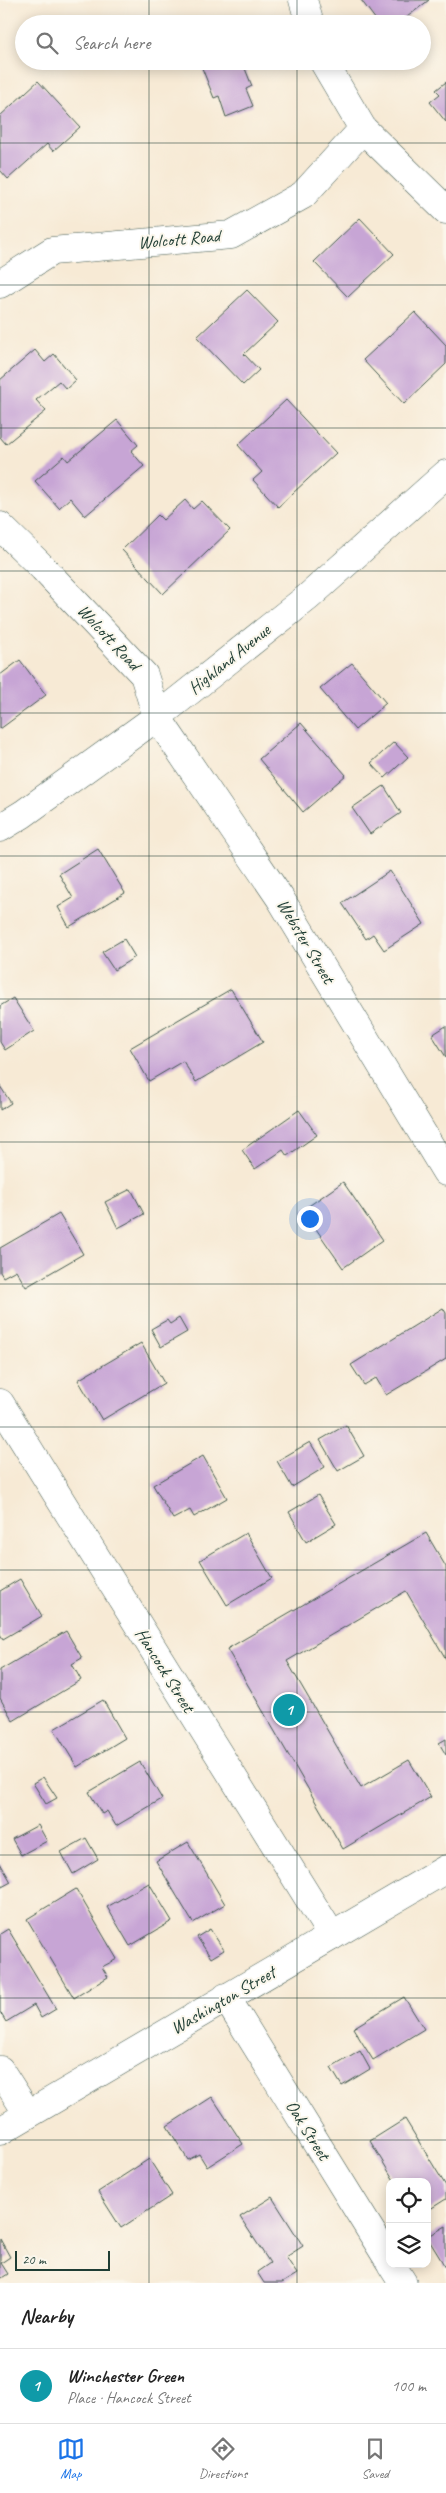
<!DOCTYPE html>
<meta charset="utf-8">
<style>
:root{--surface:#fff;--page:#f2f2f2;--text:#222;--muted:#767676;--line:#e0e0e0;--accent:#1a73e8}
body{margin:0;font-family:Caveat,sans-serif;background:var(--page);color:var(--text)}
.controls{position:absolute;right:15px;bottom:15px;display:grid;overflow:hidden;border-radius:10px;box-shadow:0 2px 12px #0003}
.controls button{width:45px;height:45px;display:grid;place-items:center;padding:0;border:0;border-bottom:1px solid var(--line);background:var(--surface);color:var(--text);font:25px sans-serif}
.scale{position:absolute;left:15px;bottom:12px;width:95px;box-sizing:border-box;padding-left:5px;border:2px solid #1f3d34;border-top:0;font-size:14px;line-height:18px;white-space:nowrap;color:#1f3d34;-webkit-text-stroke:4px #fbf7ec;paint-order:stroke}
.you{position:absolute;left:309px;top:1218px;width:18px;height:18px;margin:-12px;border:4px solid #fff;border-radius:50%;background:#1a73e8;box-shadow:0 0 0 8px #1a73e833}
.badge{display:grid;place-items:center;width:32px;height:32px;border-radius:50%;background:var(--accent);color:#fff;font-size:16px;font-weight:700}
.pin{position:absolute;translate:-50% -50%;border:2px solid #fff;box-shadow:0 1px 5px #0006}
.list{margin:0;padding:0;list-style:none}
h2{display:flex;justify-content:space-between;align-items:center;height:65px;margin:0;padding:0 20px;font-size:21px}
h2 small{font-size:16px;font-weight:400;color:var(--muted)}
.list li{display:grid;grid-template-columns:32px 1fr auto;gap:15px;align-items:center;box-sizing:border-box;height:75px;padding:0 20px;border-top:1px solid var(--line)}
.list b{display:block;font-size:19px;white-space:nowrap}
.list p{margin:0;font-size:16px;white-space:nowrap;color:var(--muted)}
.list em{font-size:16px;font-style:normal;color:var(--muted)}
.icon{flex:none;width:28px;height:28px;fill:none;stroke:currentColor;stroke-width:2;stroke-linecap:round;stroke-linejoin:round}
.map{position:relative;flex:none;width:446px;height:2283px;overflow:hidden}
.search{position:absolute;background:var(--surface);box-shadow:0 2px 12px #0003;left:15px;right:15px;top:15px;height:55px;display:flex;align-items:center;gap:12px;box-sizing:border-box;padding:0 18px;border-radius:28px;color:var(--muted);font-size:19px}
.sheet{height:140px;background:var(--surface)}
nav{display:flex;justify-content:space-around;align-items:center;box-sizing:border-box;height:70px;border-top:1px solid var(--line);background:var(--surface);font-size:14px;color:var(--muted)}
nav a{display:grid;justify-items:center;gap:2px}
nav .on{color:var(--accent)}
.map>svg:first-child{display:block}
.building{fill:#c7a5d5}
.lines{fill:none;stroke-linecap:round;stroke-linejoin:round}
.minor-casing{stroke:#3f574c;stroke-width:29}
.major-casing{stroke:#3f574c;stroke-width:29}
.minor{stroke:#fff;stroke-width:28}
.major{stroke:#fff;stroke-width:28}
.grid{fill:none;stroke:#1f3d34;stroke-width:1;stroke-opacity:0.55}
.labels{text-anchor:middle;stroke-width:4;stroke-linejoin:round;paint-order:stroke}
.street-label{font-size:18px;fill:#1f3d34;stroke:#fbf7ec}
</style>
<div class="map">
<svg width="446" height="2283" viewBox="0 0 446 2283">
<rect width="100%" height="100%" fill="#fbf7ec"/>
<filter id="ink" filterUnits="userSpaceOnUse"><feTurbulence type="fractalNoise" baseFrequency=".02" numOctaves="2"/><feDisplacementMap in="SourceGraphic" scale="10" xChannelSelector="R" yChannelSelector="G"/><feConvolveMatrix kernelMatrix="1 2 1 2 8 2 1 2 1" color-interpolation-filters="sRGB"/></filter>
<filter id="wash" filterUnits="userSpaceOnUse"><feTurbulence type="fractalNoise" baseFrequency=".0096" numOctaves="4" result="noise"/><feDisplacementMap in="SourceGraphic" scale="20" xChannelSelector="R" yChannelSelector="G"/><feGaussianBlur stdDeviation="1.12" result="paint"/><feColorMatrix in="noise" values="0 0 0 0 0 0 0 0 0 0 0 0 0 0 0 0 0 1.4 0 .05"/><feComposite in="paint" operator="in"/></filter>
<g filter="url(#wash)">
<rect width="100%" height="100%" fill="#f7ead5"/>
<g id="blocks">
<path class="building" d="M361,0H429L398,24H379Z
M190,61H242L252,86L246,89L253,106L226,117L219,96L214,98L200,63L192,66Z
M38,81L80,127L53,151L47,144L8,179L0,170V116Z
M446,82V122L430,102L440,94L436,90Z
M360,218L394,254L348,297L314,262Z
M247,290L278,322L244,354L259,370L243,385L197,337Z
M415,312L446,345V364L404,404L363,360Z
M35,350L45,362L54,354L76,380L66,389L59,381L36,400L46,411L6,444L0,437V380Z
M286,400L336,453L278,507L253,480L262,472L238,445Z
M117,420L138,445L131,451L144,466L85,516L70,498L59,508L35,481L64,456L68,461Z
M185,500L193,509L202,501L230,530L163,594L122,550L158,515L163,520Z
M20,660L46,695L0,729V675Z
M352,663L386,703L355,730L320,689Z
M301,723L346,775L303,812L259,759Z
M394,742L408,757L385,778L371,763Z
M384,786L401,813L370,834L352,808Z
M98,849L125,893L69,927L58,907L73,898L59,874Z
M390,871L424,924L384,950L373,934L366,939L342,903Z
M124,939L135,957L114,970L102,952Z
M231,989L263,1042L196,1082L183,1061L149,1081L130,1048Z
M13,998L34,1031L5,1050L0,1042V1006Z
M446,1026V1057L432,1035Z
M0,1086L11,1103L0,1110Z
M299,1110L317,1135L287,1156L283,1150L255,1169L242,1150Z
M343,1182L383,1240L343,1268L303,1210Z
M131,1189L144,1214L118,1228L105,1202Z
M59,1214L83,1254L26,1287L16,1270L3,1277L0,1272V1248Z
M443,1308L446,1313V1359L386,1395L376,1378L364,1385L351,1365Z
M179,1318L187,1332L161,1347L151,1329L167,1320L170,1324Z
M141,1343L164,1383L102,1420L78,1380Z
M346,1425L364,1456L338,1471L320,1440Z
M310,1442L325,1467L292,1487L277,1461Z
M203,1456L227,1498L194,1517L190,1510L173,1519L153,1485Z
M318,1495L336,1524L306,1542L289,1512Z
M246,1533L272,1578L227,1605L200,1560Z
M426,1533L446,1567V1659L406,1591L287,1661L361,1788L409,1760L431,1797L343,1849L227,1649Z
M20,1579L42,1616L3,1639L0,1634V1591Z
M66,1631L82,1658L72,1664L81,1680L13,1721L0,1698V1670Z
M103,1700L125,1738L77,1767L54,1729Z
M446,1739V1755L439,1743Z
M140,1762L162,1799L116,1826L107,1811L102,1814L89,1792Z
M43,1777L57,1798L46,1804L33,1783Z
M38,1825L47,1841L21,1855L12,1839Z
M86,1838L98,1859L73,1874L61,1852Z
M188,1842L225,1904L193,1923L156,1861Z
M0,1863L11,1882L0,1888Z
M149,1883L172,1921L130,1946L107,1907Z
M76,1889L117,1959L102,1967L108,1977L74,1998L27,1919Z
M8,1929L56,2009L41,2018L34,2005L6,2022L0,2012V1934Z
M210,1929L224,1950L211,1958L197,1937Z
M404,1997L424,2029L373,2060L353,2028Z
M360,2051L370,2069L342,2086L331,2068Z
M212,2097L243,2144L207,2167L199,2154L188,2160L167,2126Z
M405,2119L446,2186V2199L427,2211V2182H395L370,2141Z
M149,2159L172,2195L121,2228L98,2192Z
M272,2197L303,2246L286,2257L297,2274L282,2283H264L257,2272L270,2263L240,2217Z
M446,2226V2268L427,2237Z
M0,2239L10,2257L1,2263L8,2274L0,2279Z"/>
</g>
</g>
<g filter="url(#ink)">
<use href="#blocks" fill-opacity="0" stroke="#3f574c" stroke-width="1"/>
<g class="lines">
<g class="minor-casing">
<path id="minor" d="M303,0L310,24
M323,61L363,129
M0,284L52,251L231,235L303,195L363,129L446,210
M0,526L43,568L144,675L157,717L280,898L446,1172
M0,1403L332,1936
M226,1997L390,2262
M0,2070L28,2114
M391,2264L403,2283"/>
</g>
<g class="major-casing">
<path id="major" d="M0,828L23,814L157,717L308,597L446,474
M0,2131L446,1869"/>
</g>
<use href="#minor" class="minor"/>
<use href="#major" class="major"/>
</g>
</g>
<path class="grid" d="M149,0V24M297,0V24M149,61V2283M297,61V2283M0,143H446M0,285H446M0,428H446M0,571H446M0,713H446M0,856H446M0,999H446M0,1142H446M0,1284H446M0,1427H446M0,1570H446M0,1712H446M0,1855H446M0,1998H446M0,2140H446"/>
<g class="labels">
<g class="street-label">
<text transform="translate(179 239) rotate(-5)" y="6">Wolcott Road</text>
<text transform="translate(109 637) rotate(47)" y="6">Wolcott Road</text>
<text transform="translate(229 659) rotate(-39)" y="6">Highland Avenue</text>
<text transform="translate(306 941) rotate(59)" y="6">Webster Street</text>
<text transform="translate(165 1670) rotate(58)" y="6">Hancock Street</text>
<text transform="translate(223 2000) rotate(-30)" y="6">Washington Street</text>
<text transform="translate(308 2130) rotate(58)" y="6">Oak Street</text>
</g>
</g>
</svg>
<div class="controls">
<button><svg class="icon" aria-label="locate" viewBox="0 0 24 24"><circle cx="12" cy="12" r="6"/><path d="M12 2v4M12 18v4M2 12h4M18 12h4"/></svg></button>
<button><svg class="icon" aria-label="layers" viewBox="0 0 24 24"><path d="M12 4l9 5-9 5-9-5zM3 14l9 5 9-5"/></svg></button>
</div>
<div class="scale">20 m</div>
<div class="you"></div>
<div class="pin badge" style="left:289px;top:1710px;background:#0f9aa8">1</div>
<div class="search"><svg class="icon" aria-label="search" viewBox="0 0 24 24"><circle cx="10" cy="10" r="6"/><path d="M15 15l6 6"/></svg>Search here</div>
</div>
<section class="sheet">
<h2>Nearby<small></small></h2>
<ul class="list">
<li><span class="badge" style="background:#0f9aa8">1</span><div><b>Winchester Green</b><p>Place · Hancock Street</p></div><em>100 m</em></li>
</ul>
</section>
<nav>
<a class="on"><svg class="icon" aria-label="map" viewBox="0 0 24 24"><path d="M3 6l6-2 6 2 6-2v14l-6 2-6-2-6 2zM9 4v14M15 6v14"/></svg>Map</a>
<a><svg class="icon" aria-label="directions" viewBox="0 0 24 24"><path d="M12 3l9 9-9 9-9-9zM9 14v-3h6M13 9l2 2-2 2"/></svg>Directions</a>
<a><svg class="icon" aria-label="saved" viewBox="0 0 24 24"><path d="M7 4h10v16l-5-4-5 4z"/></svg>Saved</a>
</nav>
